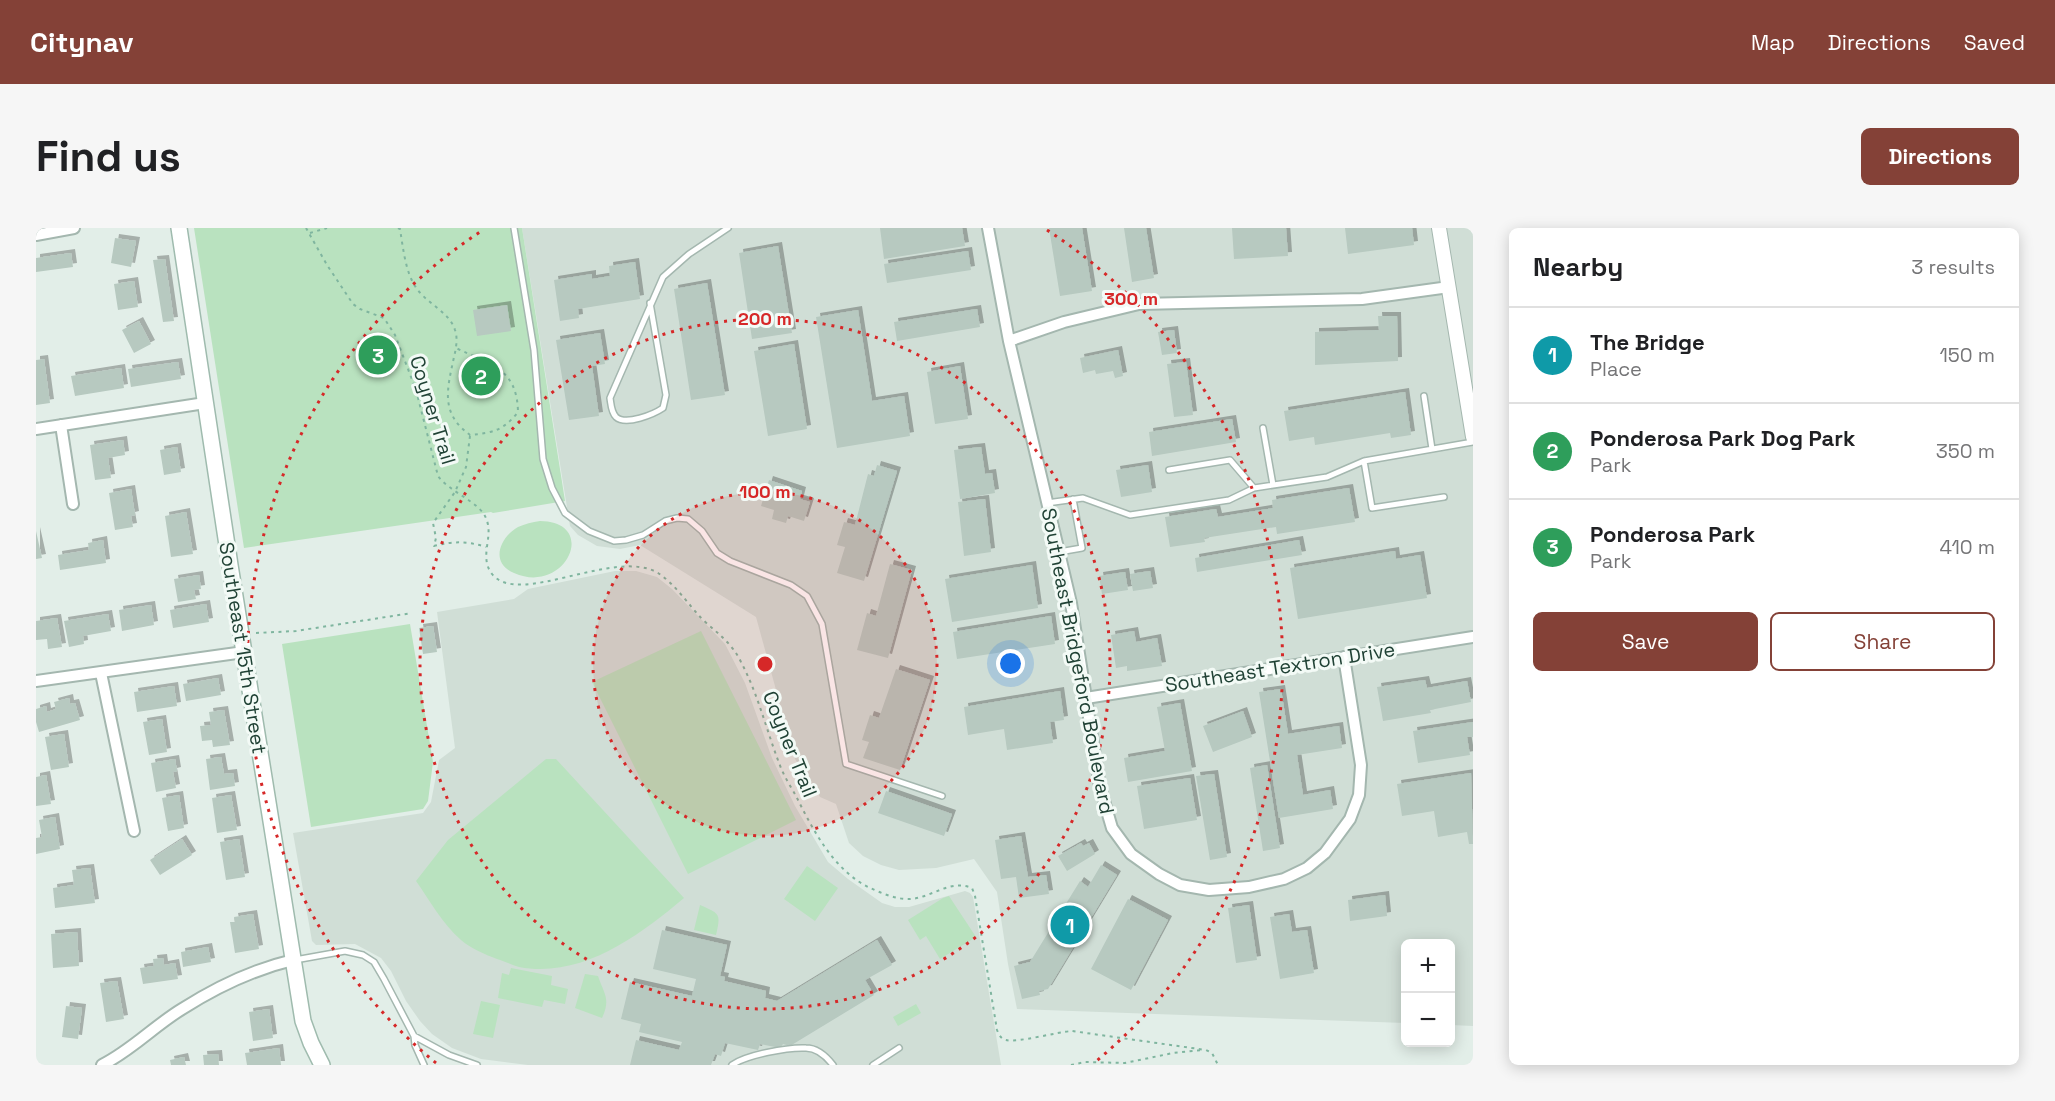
<!DOCTYPE html>
<meta charset="utf-8">
<style>
:root{--surface:#fff;--page:#f6f6f6;--text:#202124;--muted:#757577;--line:#e0e0e0;--accent:#844137}
body{margin:0;font-family:"Space Grotesk",sans-serif;background:var(--page);color:var(--text)}
.controls{position:absolute;right:18px;bottom:18px;display:grid;overflow:hidden;border-radius:9px;box-shadow:0 3px 15px #0003}
.controls button{width:54px;height:54px;display:grid;place-items:center;padding:0;border:0;border-bottom:2px solid var(--line);background:var(--surface);color:var(--text);font:30px sans-serif}
.you{position:absolute;left:975px;top:436px;width:21px;height:21px;margin:-15px;border:4px solid #fff;border-radius:50%;background:#1a73e8;box-shadow:0 0 0 9px #1a73e833}
.badge{display:grid;place-items:center;width:39px;height:39px;border-radius:50%;background:var(--accent);color:#fff;font-size:20px;font-weight:700}
.pin{position:absolute;translate:-50% -50%;border:3px solid #fff;box-shadow:0 2px 6px #0006}
.list{margin:0;padding:0;list-style:none}
h2{display:flex;justify-content:space-between;align-items:center;height:78px;margin:0;padding:0 24px;font-size:26px}
h2 small{font-size:20px;font-weight:400;color:var(--muted)}
.list li{display:grid;grid-template-columns:39px 1fr auto;gap:18px;align-items:center;box-sizing:border-box;height:96px;padding:0 24px;border-top:2px solid var(--line)}
.list b{display:block;font-size:22px;white-space:nowrap}
.list p{margin:0;font-size:20px;white-space:nowrap;color:var(--muted)}
.list em{font-size:20px;font-style:normal;color:var(--muted)}
.actions{display:flex;gap:12px;padding:18px 24px}
.actions a{flex:1;padding:14px 0;border:2px solid var(--accent);border-radius:9px;text-align:center;font-size:21px;color:var(--accent)}
.actions .main{background:var(--accent);color:#fff}
.map{position:relative;flex:none;width:1437px;height:837px;overflow:hidden;border-radius:9px}
header{display:flex;align-items:center;gap:36px;box-sizing:border-box;height:84px;padding:0 30px;background:var(--accent);color:#fff}
header strong{font-size:28px}
nav{display:flex;gap:33px;margin-inline-start:auto;font-size:21px}
.intro{display:flex;align-items:center;justify-content:space-between;box-sizing:border-box;height:144px;padding:0 36px}
h1{margin:0;font-size:42px}
.button{padding:15px 27px;border-radius:9px;background:var(--accent);color:#fff;font-size:21px;font-weight:700}
main{display:flex;gap:36px;padding:0 36px}
aside{flex:1;background:var(--surface);border-radius:9px;box-shadow:0 3px 15px #0003}
.map>svg:first-child{display:block}
.built{fill:#d0ded6}
.green{fill:#b9e2bf}
.building{fill:#b7c9c0;filter:url(#shadow)}
.lines{fill:none;stroke-linecap:round;stroke-linejoin:round}
.service-casing{stroke:#a4b7af;stroke-width:8}
.minor-casing{stroke:#a4b7af;stroke-width:14}
.tertiary-casing{stroke:#a4b7af;stroke-width:16}
.secondary-casing{stroke:#9fbbae;stroke-width:18}
.path{stroke:#7fb59f;stroke-width:2;stroke-dasharray:3 4.5;stroke-linecap:butt}
.service{stroke:#fff;stroke-width:5}
.minor{stroke:#fff;stroke-width:10}
.tertiary{stroke:#fff;stroke-width:14}
.secondary{stroke:#fff;stroke-width:15}
.ring{fill:none;stroke:#d62828;stroke-width:3;stroke-dasharray:3 6}
.labels{text-anchor:middle;stroke-width:6;stroke-linejoin:round;paint-order:stroke}
.street-label{font-size:20px;fill:#204235;stroke:#f3faf6}
.centre{fill:#d62828;stroke:#f3faf6;stroke-width:3}
.ring-label{font-size:18px;text-anchor:middle;font-weight:bold;fill:#d62828;stroke:#f3faf6;stroke-width:6;stroke-linejoin:round;paint-order:stroke}
</style>
<header>
<strong>Citynav</strong>
<nav><a>Map</a><a>Directions</a><a>Saved</a></nav>
</header>
<div class="intro"><h1>Find us</h1><a class="button">Directions</a></div>
<main>
<div class="map">
<svg width="1437" height="837" viewBox="0 0 1437 837">
<defs>
<filter id="shadow"><feDropShadow dx="4" dy="-4" stdDeviation="0" flood-color="#0004"/></filter>
</defs>
<rect width="100%" height="100%" fill="#e2eee8"/>
<path class="built" d="M486,0H1437V798L1415,797L1414,716H1370L1369,795L981,781L972,736L961,664L938,631L900,640L863,642L845,637L827,628L813,615L800,576L784,569L759,531L720,389L604,317L584,321L561,318L542,307L534,298Z
M579,343H600L621,349L636,361L689,416L709,455L736,530L759,578L792,634L812,651L846,675L859,679H873L929,663L934,665L937,669L965,837H492L445,831L416,820L396,806L384,793L370,773L355,743L345,730L319,716L280,717L276,713L257,605L387,585L395,574L403,532L419,520L401,384L478,371L492,361Z"/>
<path class="green" d="M158,0H486L529,273L457,285L455,284L208,320Z
M504,293C564,294 529,368 478,345C454,335 463,310 482,299C489,296 496,294 504,293Z
M374,396L397,534L392,573L387,581L275,599L246,416Z
M665,403L760,592L652,646L556,454Z
M510,531H520L648,670C603,708 545,751 483,739C476,737 468,733 461,731C450,727 434,720 425,712C406,695 394,673 380,653L412,612Z
M771,638L802,660L779,693L748,671Z
M913,668L940,709L904,731L890,708L884,712L872,692L907,670Z
M664,677C684,686 685,685 680,707L658,702Z
M475,740L516,748L515,757L532,761L529,776L508,772L506,779L462,770L466,745L473,747Z
M549,746L562,748C568,766 575,771 566,790L539,780Z
M445,773L464,777L457,810L437,806Z
M880,776L885,785L862,798L857,789Z"/>
<path class="building" d="M844,0H926L929,18L848,31Z
M1013,0H1046L1056,63L1024,68Z
M1088,0H1110L1118,50L1096,54Z
M1196,0H1250L1252,28L1198,31Z
M1309,0H1376L1378,17L1312,26Z
M79,10L100,13L95,39L75,35Z
M742,18L756,105L716,111L703,25Z
M932,23L935,42L851,55L848,36Z
M35,25L37,39L0,44V30Z
M129,31L138,93L127,94L117,32Z
M599,34L604,71L542,81L543,90L524,93L518,52L556,46V51L574,48L573,38Z
M98,53L102,79L82,82L78,56Z
M671,55L689,167L655,172L638,61Z
M471,77L475,103L441,108L437,82Z
M941,81L944,99L861,113L858,94Z
M822,82L836,173L868,168L874,208L801,220L780,89Z
M1342,88H1361L1362,133L1279,137V104L1343,102Z
M103,93L115,116L98,125L86,102Z
M1138,102L1141,125L1126,127L1122,104Z
M564,105L569,136L556,138L563,188L533,192L520,112Z
M758,116L771,201L732,208L718,123Z
M1082,122L1087,148L1079,150L1077,143L1060,146L1059,142L1047,145L1044,130Z
M8,131L14,175L0,177V132Z
M142,134L145,151L95,159L92,141Z
M1150,134L1157,187L1138,189L1131,136Z
M924,138L932,191L899,196L891,144Z
M85,140L88,160L39,168L35,148Z
M1369,164L1375,207L1355,210L1354,205L1279,217L1278,209L1253,213L1248,183Z
M1196,191L1200,214L1116,228L1113,204Z
M87,212L89,227L72,230L75,250L59,252L54,217Z
M141,219L145,244L128,247L124,222Z
M945,219L949,246L956,245L959,265L924,271L918,222Z
M841,237L861,243L828,353L801,345L809,319L801,317L808,294L819,297L832,246L838,248Z
M1112,237L1116,264L1085,269L1080,242Z
M733,252L766,263L764,271L774,274L768,293L752,288L750,295L736,291L738,282L725,278Z
M1313,260L1319,294L1241,306L1240,299L1168,310L1169,314L1134,319L1129,289L1180,281L1182,289L1237,280L1236,272Z
M95,261L99,287L95,288L97,299L79,302L73,265Z
M949,271L955,324L928,328L922,274Z
M150,284L157,326L135,329L129,288Z
M0,303L6,330L0,331Z
M67,312L70,335L24,342L22,327L53,322L52,315Z
M1263,312L1266,327L1161,344L1159,330Z
M1359,323L1360,331L1384,327L1391,370L1262,391L1254,340Z
M854,336L876,342L852,430L821,422L831,385L840,388Z
M996,337L1002,380L916,394L909,351Z
M1114,343L1117,360L1097,363L1094,346Z
M1089,344L1092,362L1066,366L1063,348Z
M163,347L165,361L158,362L160,371L142,374L138,351Z
M170,376L173,394L137,400L134,382Z
M115,377L118,397L86,403L83,382Z
M72,386L75,403L47,408L48,416L33,419L28,393Z
M1015,388L1019,416L921,431L917,404Z
M21,390L26,419L12,421L11,411L0,412V393Z
M397,398L401,424L387,426L383,400Z
M1098,403L1100,414L1121,410L1126,438L1091,443V438L1080,440L1075,407Z
M860,441L894,452L864,542L827,530L833,514L826,512L834,487L843,490Z
M182,450L185,467L150,473L147,456Z
M1389,452L1391,460L1431,453L1435,474L1394,482L1395,485L1347,493L1341,459Z
M138,458L141,478L101,484L98,464Z
M1245,461L1252,506L1303,498L1306,520L1261,527L1267,567L1294,562L1297,581L1243,590L1223,464Z
M1024,463L1028,492L1014,494L1017,515L971,522L968,501L932,507L928,479Z
M33,470L34,476L39,475L44,492L3,504L0,494V481L10,478L11,484L20,481L18,474Z
M1144,475L1156,543L1092,554L1088,530L1129,523L1121,479Z
M188,482L194,517L177,519L176,512L166,513L164,498L175,497L173,484Z
M1207,483L1216,509L1177,524L1167,498Z
M126,491L131,524L113,527L107,494Z
M1437,494V509H1431L1434,527L1382,535L1377,503Z
M28,506L33,539L15,542L9,509Z
M185,529L188,546L197,545L199,558L174,562L170,531Z
M139,531L141,543L137,544L140,560L120,564L115,535Z
M1231,537L1244,620L1227,623L1214,540Z
M1435,545L1437,616H1433L1431,604L1402,609L1398,583L1366,588L1361,556Z
M1178,546L1191,629L1174,632L1160,548Z
M10,547L15,576L0,578V549Z
M1154,550L1161,592L1108,601L1101,558Z
M850,563L916,586L908,608L842,585Z
M143,567L148,600L132,603L126,570Z
M195,567L201,602L181,605L176,570Z
M19,589L24,621L0,626V610L6,609L3,592Z
M985,608L992,649L1010,647L1013,666L983,670L980,649L965,651L959,612Z
M146,611L156,627L124,647L114,632Z
M203,611L209,649L190,652L184,614Z
M1045,615L1047,618L1053,615L1059,626L1031,643L1022,628Z
M1065,637L1081,647L1012,761L1003,763L1004,767L986,771L978,738L994,734L1044,653L1052,659Z
M54,640L59,675L19,680L17,660L38,657L36,642Z
M1349,667L1351,688L1314,693L1312,672Z
M1092,671L1132,692L1095,762L1055,741Z
M1213,677L1221,732L1200,735L1192,680Z
M217,686L223,721L199,725L194,694H199L198,689Z
M1253,686L1256,704L1271,702L1278,745L1244,751L1234,689Z
M626,702L691,717L684,748L689,749L688,753L730,763L729,770L741,773L841,712L856,737L829,752L838,767L754,818L747,816L744,820L724,816L722,822L689,815L685,828L679,826L675,837H594L600,812L643,822L646,814L603,804L605,796L585,791L594,754L656,768L660,751L617,741Z
M41,704L43,738L17,740L15,706Z
M172,719L175,734L147,739L145,724Z
M127,730L128,737L139,735L142,751L107,756L104,740L118,738L117,731Z
M81,753L88,791L70,794L64,755Z
M30,778L46,780L42,811L26,809Z
M233,781L237,810L217,813L213,784Z
M243,820L245,837H211L209,825Z
M182,826L183,837H168L167,827Z
M148,829L150,837H135L134,832Z"/>
<g class="lines">
<g class="service-casing">
<path id="service" d="M478,0L498,122L507,231L516,260L529,285L553,303L578,313L590,312L607,307L629,293L641,290L652,291L666,303L681,325L694,333L755,357L771,368L786,396L810,536L906,568
M614,75L630,167L627,180C618,186 590,198 580,189C575,184 575,176 574,170L627,49L653,26L692,0
M1388,168L1396,221
M1227,200L1237,257
M1133,242L1194,232L1218,260
M1408,269L1336,280L1328,233L1437,214
M1011,275L1047,270L1094,287L1193,272L1218,260L1291,249L1328,233
M1023,324L1046,320L1037,271
M259,732L309,723L327,727L338,734L348,751L378,808L413,827L441,837
M378,808L379,817L388,837
M696,837C710,827 752,819 770,820C781,820 790,828 797,837
M837,837L863,820"/>
</g>
<g class="minor-casing">
<path id="minor" d="M952,0L973,113L1035,375L1064,559L1076,600L1095,626L1123,646L1144,657L1173,662L1213,659L1248,651L1271,640L1289,625L1314,591L1323,567L1325,537L1308,429
M0,7L38,0
M973,113L1028,94L1103,76L1326,71L1413,59
M25,197L37,276
M0,201L169,175
M65,445L98,603
M0,453L208,424
M1050,470L1437,409
M66,837C96,822 118,798 146,781C179,760 219,741 257,732"/>
</g>
<g class="tertiary-casing">
<path id="tertiary" d="M1403,0L1437,209"/>
</g>
<g class="secondary-casing">
<path id="secondary" d="M143,0L194,337L267,793L275,815L286,837"/>
</g>
<path class="path" d="M270,0L291,37L317,76L324,81L348,90L359,107L380,162L402,248C414,265 446,274 451,293C457,310 443,329 456,346C483,380 579,319 622,345C639,356 652,376 666,391C681,405 696,415 705,434C723,468 731,505 745,540C749,550 755,559 760,568C777,602 797,641 832,659C845,665 861,672 875,671C897,669 914,651 936,660L939,668L961,802C963,807 965,811 970,812C981,815 1021,804 1036,803L1170,822L1176,825L1182,837
M362,0L364,1C367,19 369,42 379,58C389,75 413,83 419,102C422,110 420,121 418,129C411,162 404,185 434,207C457,205 468,202 482,184C481,140 455,137 420,120
M274,5L291,0
M434,208L430,239L419,264L397,295L400,310L398,318C417,313 431,313 450,319
M220,405L260,403L376,385
M1035,837L1049,834L1089,835L1137,825L1167,822"/>
<use href="#service" class="service"/>
<use href="#minor" class="minor"/>
<use href="#tertiary" class="tertiary"/>
<use href="#secondary" class="secondary"/>
</g>
<circle cx="729" cy="436" r="172" fill="#d62828" fill-opacity=".12"/>
<g class="ring">
<circle cx="729" cy="436" r="172"/>
<circle cx="729" cy="436" r="345"/>
<path d="M400 835A517 517 0 0 1 447 2M1011 2A517 517 0 0 1 1058 835"/>
</g>
<g class="labels">
<g class="street-label">
<text transform="translate(397 182) rotate(73)" y="7">Coyner Trail</text>
<text transform="translate(207 420) rotate(81)" y="7">Southeast 15th Street</text>
<text transform="translate(1042 433) rotate(79)" y="7">Southeast Bridgeford Boulevard</text>
<text transform="translate(1244 439) rotate(-9)" y="7">Southeast Textron Drive</text>
<text transform="translate(754 516) rotate(68)" y="7">Coyner Trail</text>
</g>
</g>
<circle cx="729" cy="436" r="9" class="centre"/>
<g class="ring-label">
<text x="1095" y="77">300 m</text>
<text x="729" y="97">200 m</text>
<text x="729" y="270">100 m</text>
</g>
</svg>
<div class="controls">
<button>+</button>
<button>−</button>
</div>
<div class="you"></div>
<div class="pin badge" style="left:1034px;top:697px;background:#0f9aa8">1</div>
<div class="pin badge" style="left:445px;top:148px;background:#2e9e5b">2</div>
<div class="pin badge" style="left:342px;top:127px;background:#2e9e5b">3</div>
</div>
<aside>
<h2>Nearby<small>3 results</small></h2>
<ul class="list">
<li><span class="badge" style="background:#0f9aa8">1</span><div><b>The Bridge</b><p>Place</p></div><em>150 m</em></li>
<li><span class="badge" style="background:#2e9e5b">2</span><div><b>Ponderosa Park Dog Park</b><p>Park</p></div><em>350 m</em></li>
<li><span class="badge" style="background:#2e9e5b">3</span><div><b>Ponderosa Park</b><p>Park</p></div><em>410 m</em></li>
</ul>
<div class="actions"><a class="main">Save</a><a>Share</a></div>
</aside>
</main>
